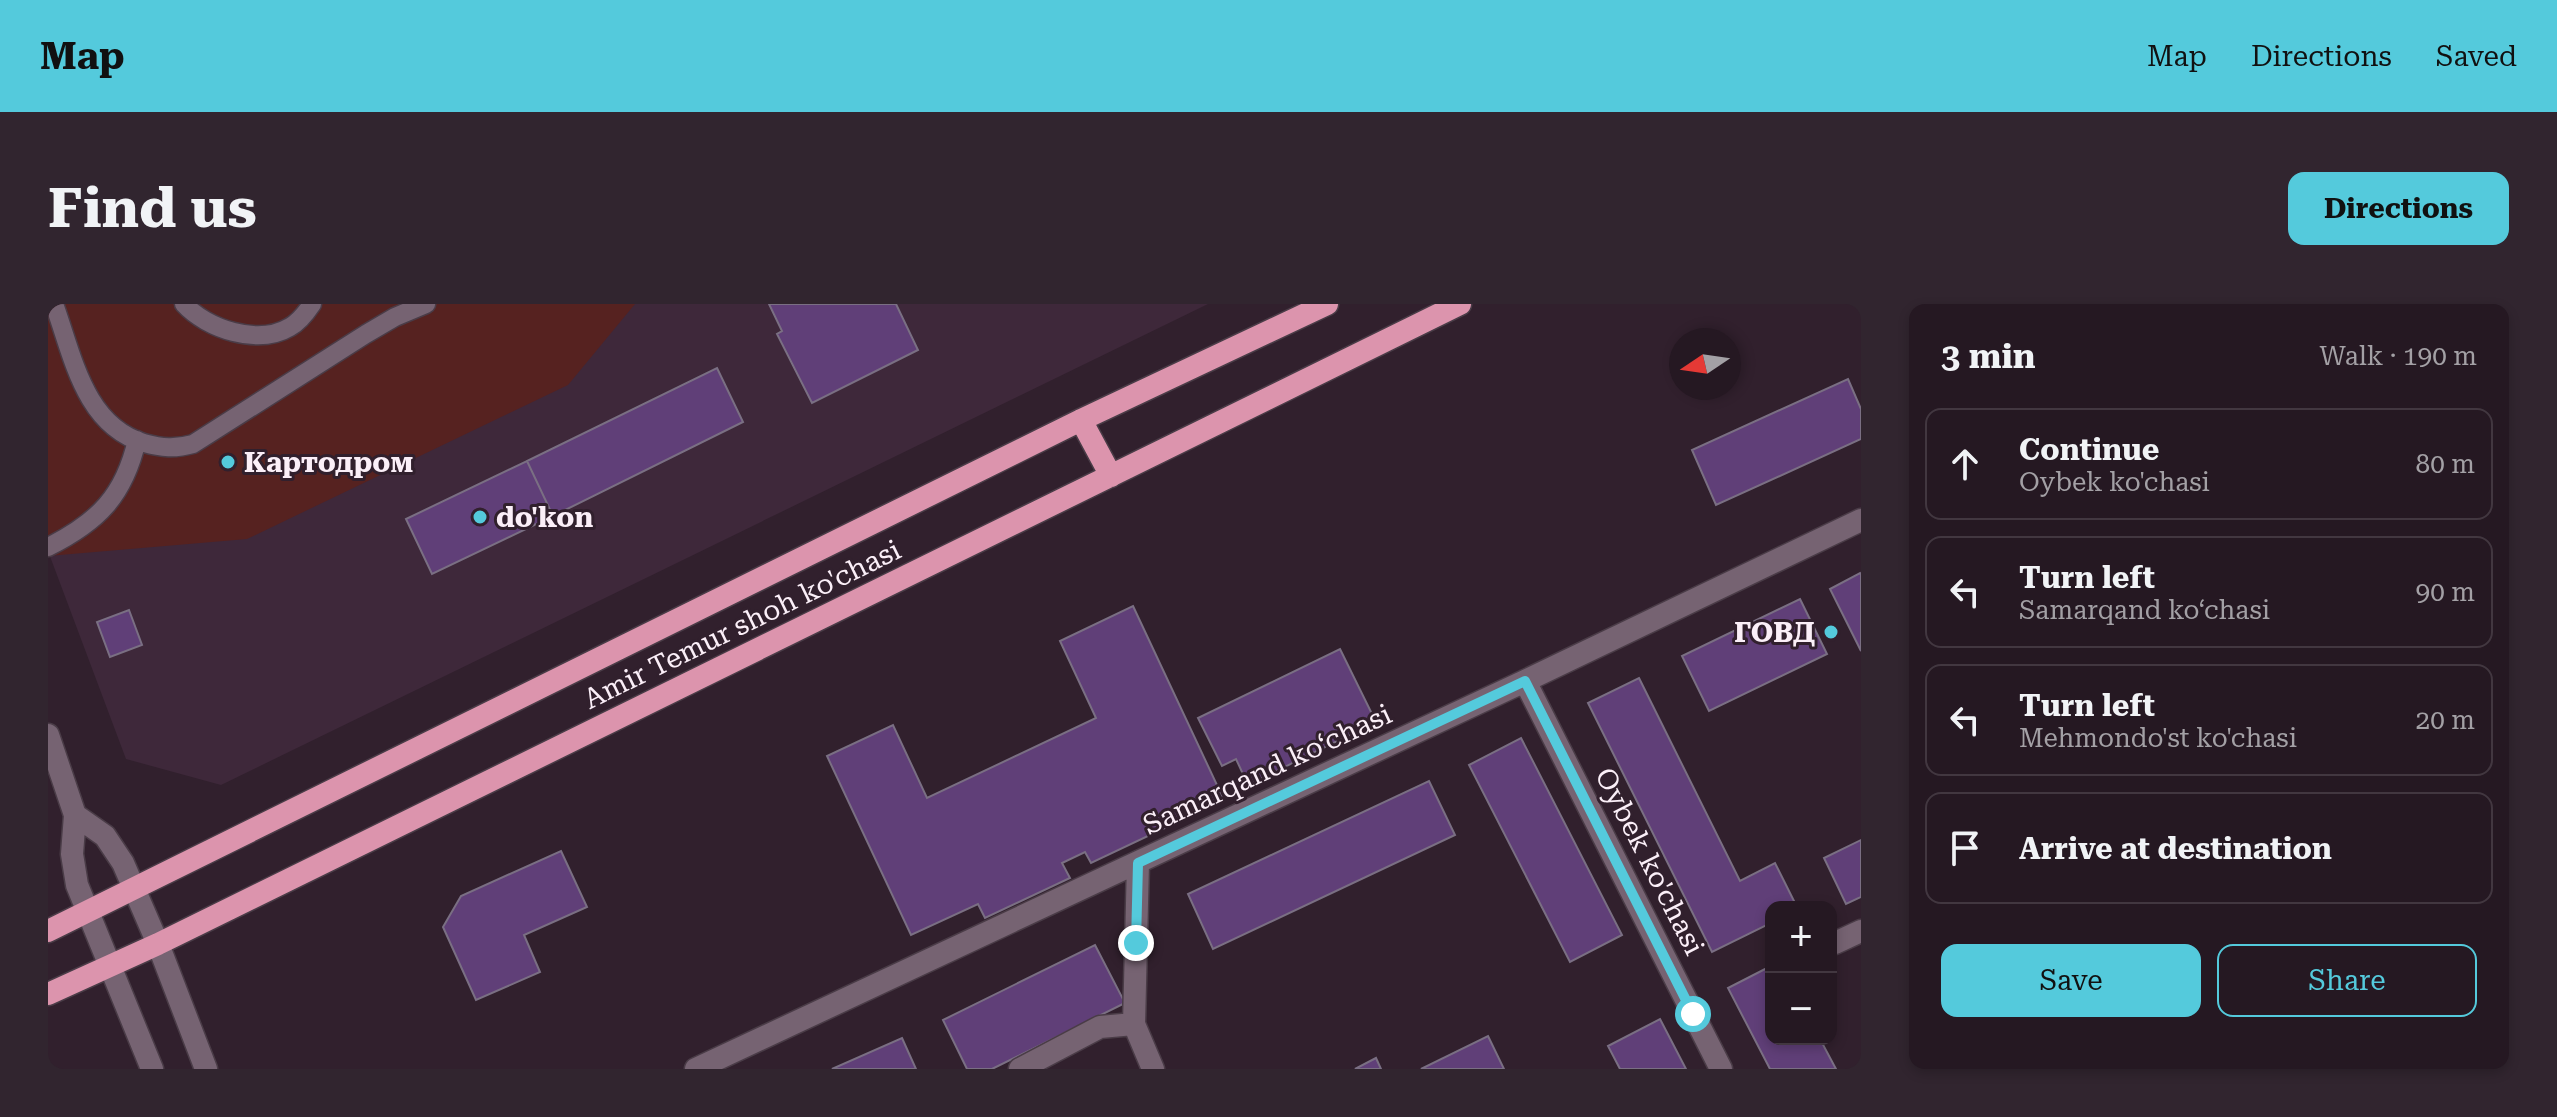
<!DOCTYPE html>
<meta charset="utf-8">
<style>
:root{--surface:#251822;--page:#31252f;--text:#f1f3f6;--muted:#a3a0a5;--line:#423740;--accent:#54cadc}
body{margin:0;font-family:"Roboto Serif",serif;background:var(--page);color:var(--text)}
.controls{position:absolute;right:24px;bottom:24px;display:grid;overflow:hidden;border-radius:16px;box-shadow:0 4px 12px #0003}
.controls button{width:72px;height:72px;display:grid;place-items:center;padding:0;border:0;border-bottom:2px solid var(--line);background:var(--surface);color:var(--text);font:40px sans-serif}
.compass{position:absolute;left:1621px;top:24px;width:72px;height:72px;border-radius:50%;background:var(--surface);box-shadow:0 4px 12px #0003;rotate:257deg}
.stop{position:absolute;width:24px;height:24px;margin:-18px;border:6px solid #54cadc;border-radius:50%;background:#fff}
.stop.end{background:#54cadc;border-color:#fff;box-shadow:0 2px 8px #0008}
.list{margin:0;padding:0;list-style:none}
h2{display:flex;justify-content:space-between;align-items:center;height:104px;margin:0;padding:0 32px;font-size:34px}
h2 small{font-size:26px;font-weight:400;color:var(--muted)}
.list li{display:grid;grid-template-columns:52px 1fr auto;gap:24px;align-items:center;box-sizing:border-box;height:112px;margin:0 16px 16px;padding:0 16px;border:2px solid var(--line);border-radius:16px}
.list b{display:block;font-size:30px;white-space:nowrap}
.list p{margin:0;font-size:26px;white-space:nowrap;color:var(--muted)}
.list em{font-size:26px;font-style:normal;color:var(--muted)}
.actions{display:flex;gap:16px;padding:24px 32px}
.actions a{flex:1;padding:18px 0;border:2px solid var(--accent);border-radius:16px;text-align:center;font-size:28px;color:var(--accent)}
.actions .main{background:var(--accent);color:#111}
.icon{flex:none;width:44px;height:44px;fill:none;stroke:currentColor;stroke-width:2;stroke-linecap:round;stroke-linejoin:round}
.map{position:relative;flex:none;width:1813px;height:765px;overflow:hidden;border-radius:16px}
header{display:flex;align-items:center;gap:48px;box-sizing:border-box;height:112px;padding:0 40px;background:var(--accent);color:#111}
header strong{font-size:38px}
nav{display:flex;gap:44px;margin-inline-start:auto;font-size:28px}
.intro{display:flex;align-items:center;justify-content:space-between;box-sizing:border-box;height:192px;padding:0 48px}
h1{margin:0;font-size:56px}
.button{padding:20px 36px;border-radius:16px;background:var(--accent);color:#111;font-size:28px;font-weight:700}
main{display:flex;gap:48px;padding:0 48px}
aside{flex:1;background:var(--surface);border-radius:16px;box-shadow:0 4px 12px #0003}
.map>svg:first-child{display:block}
.built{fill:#3e283a}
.green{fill:#562220}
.building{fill:#603f78;stroke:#7a6f83;stroke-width:2}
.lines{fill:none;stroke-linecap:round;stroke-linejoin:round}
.service-casing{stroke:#4a3c47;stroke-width:21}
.minor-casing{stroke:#4a3c47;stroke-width:25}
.secondary-casing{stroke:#4a3c47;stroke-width:25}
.trunk-casing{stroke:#4a3c47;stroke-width:25}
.service{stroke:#766372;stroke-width:18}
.minor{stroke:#766372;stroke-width:22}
.secondary{stroke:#766372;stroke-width:22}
.trunk{stroke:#dc94ad;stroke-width:22}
.route{stroke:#54cadc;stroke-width:10}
.poi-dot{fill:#54cadc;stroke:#31202d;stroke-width:3}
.labels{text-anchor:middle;stroke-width:6;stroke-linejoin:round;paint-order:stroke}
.poi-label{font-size:28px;font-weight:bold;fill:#fbeff8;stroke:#31202d;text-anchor:start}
.street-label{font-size:28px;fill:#fbeff8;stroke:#31202d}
</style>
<header>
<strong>Map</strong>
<nav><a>Map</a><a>Directions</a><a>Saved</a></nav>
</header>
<div class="intro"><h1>Find us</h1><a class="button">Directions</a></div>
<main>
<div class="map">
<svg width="1813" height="765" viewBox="0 0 1813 765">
<rect width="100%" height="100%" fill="#31202d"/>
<path class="built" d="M0,0H1160L173,481L78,455L0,247Z"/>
<path class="green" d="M0,0H587L520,81L199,235L0,252Z"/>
<path class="building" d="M721,0H848L870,46L764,99L729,30L734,27Z
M669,64L695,118L505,212L479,157Z
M1800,75L1813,105V135L1668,201L1644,146Z
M479,157L505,212L384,270L358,215Z
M1812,269L1813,271V347L1782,285Z
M1752,295L1779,350L1661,407L1634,352Z
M1085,302L1176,496L1043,559L1037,548L1014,559L1022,574L937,614L930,600L863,631L779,452L845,421L879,494L1048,414L1012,337Z
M81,306L94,341L62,353L49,318Z
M1292,345L1328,418L1200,481L1188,455L1174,462L1150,414Z
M1591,374L1692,577L1727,559L1749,603H1723V619L1664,648L1540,399Z
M1473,434L1574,631L1522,658L1421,461Z
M1381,477L1407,531L1165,645L1140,590Z
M1813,536V593L1798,600L1776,554Z
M513,547L539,603L476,631L492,668L428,696L395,623L413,592Z
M1047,641L1077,699L944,765H919L895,716Z
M1723,662V735H1772L1788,765H1722L1680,684Z
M1612,715L1638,765H1572L1560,742Z
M1440,732L1456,765H1373Z
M854,734L868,765H784Z
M1328,754L1333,765H1307Z"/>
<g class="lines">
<g class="service-casing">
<path id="service" d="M6,0C25,52 36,121 96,139C114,144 127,145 145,140L318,30L347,13L378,0
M136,0C159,25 210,42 242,23C251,18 258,9 264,0
M0,243C50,218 76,192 89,136"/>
</g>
<g class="minor-casing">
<path id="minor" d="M1477,377L1673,765
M1090,559L1086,720L1105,765
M1787,639L1813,627
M648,765L1477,377L1813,216
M972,765L1052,723L1086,720"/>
</g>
<g class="secondary-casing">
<path id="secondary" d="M0,431L27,511L24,550L29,581L104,765
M27,511L57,532L75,559L110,640L158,765"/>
</g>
<g class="trunk-casing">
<path id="trunk" d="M1033,116L1063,172
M0,627L1033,116L1279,0
M0,690L110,640L1412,0"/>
</g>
<use href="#service" class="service"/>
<use href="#minor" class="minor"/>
<use href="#secondary" class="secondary"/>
<use href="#trunk" class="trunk"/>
</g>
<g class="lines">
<path class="route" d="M1088,639L1090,559L1477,377L1645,710"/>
</g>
<g class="poi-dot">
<circle cx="180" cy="158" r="8"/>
<circle cx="432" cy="213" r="8"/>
<circle cx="1783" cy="328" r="8"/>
</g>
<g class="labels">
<g class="poi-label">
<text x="196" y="168">Картодром</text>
<text x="448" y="223">do'kon</text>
<text x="1767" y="338" text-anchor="end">ГОВД</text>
</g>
<g class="street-label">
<text transform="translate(694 320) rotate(-26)" y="10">Amir Temur shoh ko'chasi</text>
<text transform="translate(1219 465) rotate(-25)" y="10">Samarqand ko‘chasi</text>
<text transform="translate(1602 557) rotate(63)" y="10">Oybek ko'chasi</text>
</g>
</g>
</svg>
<div class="controls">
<button>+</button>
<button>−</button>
</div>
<svg class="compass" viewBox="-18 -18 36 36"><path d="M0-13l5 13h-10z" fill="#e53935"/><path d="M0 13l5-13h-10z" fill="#a3a0a5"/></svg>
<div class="stop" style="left:1645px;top:710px"></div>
<div class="stop end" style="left:1088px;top:639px"></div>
</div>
<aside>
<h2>3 min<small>Walk · 190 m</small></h2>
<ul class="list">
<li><svg class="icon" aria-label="ahead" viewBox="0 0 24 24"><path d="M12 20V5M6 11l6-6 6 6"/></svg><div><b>Continue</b><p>Oybek ko'chasi</p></div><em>80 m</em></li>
<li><svg class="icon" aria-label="left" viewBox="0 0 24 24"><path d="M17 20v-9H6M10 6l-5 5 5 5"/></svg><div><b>Turn left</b><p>Samarqand ko‘chasi</p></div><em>90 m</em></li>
<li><svg class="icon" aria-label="left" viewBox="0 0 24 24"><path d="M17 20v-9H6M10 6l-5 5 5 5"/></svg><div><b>Turn left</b><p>Mehmondo'st ko'chasi</p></div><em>20 m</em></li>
<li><svg class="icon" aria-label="arrive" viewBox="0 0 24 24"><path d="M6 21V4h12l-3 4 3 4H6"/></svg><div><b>Arrive at destination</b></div></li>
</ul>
<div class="actions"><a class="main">Save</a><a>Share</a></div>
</aside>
</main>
